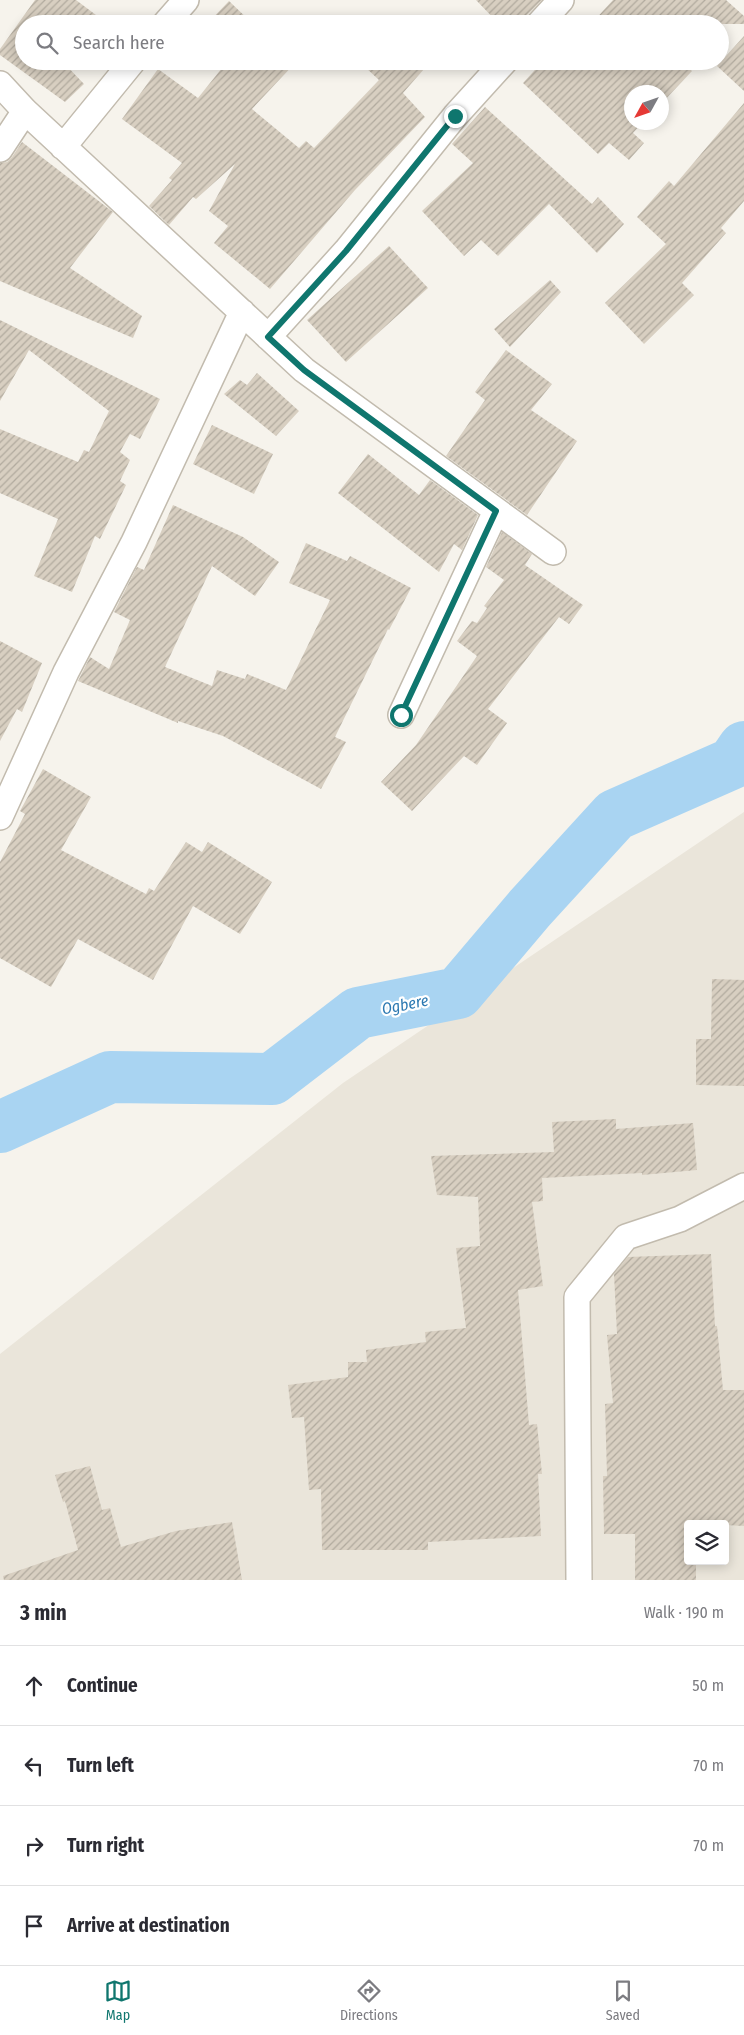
<!DOCTYPE html>
<meta charset="utf-8">
<style>
:root{--surface:#fff;--page:#f2f2f3;--text:#2b2b33;--muted:#7c7c81;--line:#e1e1e2;--accent:#0f766e}
body{margin:0;font-family:"Fira Sans Condensed",sans-serif;background:var(--page);color:var(--text)}
.controls{position:absolute;right:15px;bottom:15px;display:grid;overflow:hidden;border-radius:5px;box-shadow:0 2px 12px #0003}
.controls button{width:45px;height:45px;display:grid;place-items:center;padding:0;border:0;border-bottom:1px solid var(--line);background:var(--surface);color:var(--text);font:25px sans-serif}
.compass{position:absolute;left:624px;top:85px;width:45px;height:45px;border-radius:50%;background:var(--surface);box-shadow:0 2px 12px #0003;rotate:230deg}
.stop{position:absolute;width:15px;height:15px;margin:-11px;border:4px solid #0f766e;border-radius:50%;background:#fff}
.stop.end{background:#0f766e;border-color:#fff;box-shadow:0 1px 5px #0008}
.list{margin:0;padding:0;list-style:none}
h2{display:flex;justify-content:space-between;align-items:center;height:65px;margin:0;padding:0 20px;font-size:21px}
h2 small{font-size:16px;font-weight:400;color:var(--muted)}
.list li{display:grid;grid-template-columns:32px 1fr auto;gap:15px;align-items:center;box-sizing:border-box;height:80px;padding:0 20px;border-top:1px solid var(--line)}
.list b{display:block;font-size:19px;white-space:nowrap}
.list em{font-size:16px;font-style:normal;color:var(--muted)}
.icon{flex:none;width:28px;height:28px;fill:none;stroke:currentColor;stroke-width:2;stroke-linecap:round;stroke-linejoin:round}
.map{position:relative;flex:none;width:744px;height:1580px;overflow:hidden}
.search{position:absolute;background:var(--surface);box-shadow:0 2px 12px #0003;left:15px;right:15px;top:15px;height:55px;display:flex;align-items:center;gap:12px;box-sizing:border-box;padding:0 18px;border-radius:28px;color:var(--muted);font-size:19px}
.sheet{height:385px;background:var(--surface)}
nav{display:flex;justify-content:space-around;align-items:center;box-sizing:border-box;height:70px;border-top:1px solid var(--line);background:var(--surface);font-size:14px;color:var(--muted)}
nav a{display:grid;justify-items:center;gap:2px}
nav .on{color:var(--accent)}
.map>svg:first-child{display:block}
.residential{fill:#eae5da;fill-rule:evenodd}
.lines{fill:none;stroke-linecap:round;stroke-linejoin:round}
.river{stroke:#a9d4f2;stroke-width:52}
.building{fill:url(#building-hatch)}
.minor-casing{stroke:#c2bbae;stroke-width:28}
.minor{stroke:#fff;stroke-width:25}
.route{stroke:#0f766e;stroke-width:6}
.labels{text-anchor:middle;stroke-width:4.5;stroke-linejoin:round;paint-order:stroke}
.water-label{font-size:16px;font-style:italic;fill:#2e7ab2;stroke:#fff}
</style>
<div class="map">
<svg width="744" height="1580" viewBox="0 0 744 1580">
<defs>
<pattern id="building-hatch" width="6" height="6" patternUnits="userSpaceOnUse" patternTransform="scale(1.25)"><rect width="6" height="6" fill="#d8cfc1"/><path d="M-1 1l2-2M0 6l6-6M5 7l2-2" fill="none" stroke="#b1aa9e"/></pattern>
</defs>
<rect width="100%" height="100%" fill="#f6f3ec"/>
<path class="residential" d="M744,812V1580H0V1354L343,1083ZM688,1524H725V1561H688Z"/>
<g class="lines">
<path class="river" d="M0,1127L110,1077L272,1079L358,1013L458,993L530,908L615,815L733,763L744,747"/>
</g>
<path class="building" d="M35,0H76L108,24H24V61H62L84,84L65,102L0,55V49Z
M476,0H542L518,24H499Z
M613,0H726L744,16V24H591Z
M229,1L253,24H207Z
M744,36V91L717,66Z
M224,61H292L295,63L252,109L299,148L306,141L314,148L379,80L365,67V61H431L403,93L425,117L355,190L270,289L214,243L228,226L209,211L235,164L196,199L193,197L169,225L149,206L172,180L169,178L182,163L122,119L158,69L198,98L226,63Z
M543,61H682L692,71L662,103V92H632V122H643L633,133L644,143L629,160L609,143L598,154L523,83Z
M744,103V201L721,228L726,233L682,283L694,295L644,344L605,303L666,244L637,217L669,181L674,186Z
M485,107L592,204L598,197L624,224L597,253L549,204L498,256L481,240L464,256L422,211L473,163L452,144Z
M22,142L113,212L70,268L142,316L133,338L0,281V163L7,162L12,157Z
M389,246L428,288L346,362L307,320Z
M550,280L561,292L510,347L494,329Z
M0,320L160,399L140,439L130,434L120,452L130,460L120,481L126,485L100,539L95,536L72,592L34,576L58,519L0,493V429L78,462L84,450L89,452L109,411L29,350L0,401Z
M506,350L552,384L531,410L577,441L527,515L446,456L485,400L475,392Z
M257,373L299,411L276,436L224,394L240,380L247,385Z
M212,425L273,454L254,494L193,464Z
M368,454L419,495L430,480L478,515L462,550L454,544L439,572L338,493Z
M173,505L243,537L279,562L255,596L212,566L165,667L212,686L217,670L245,679L247,674L286,690L330,600L289,583L306,543L347,561L350,556L411,588L389,630L388,629L335,737L346,742L321,789L223,736L178,721V723L78,681L90,657L109,669L130,620L114,612L137,567L144,570Z
M502,532L532,554L525,565L583,605L569,624L559,617L488,709L507,723L477,765L464,756L412,811L381,782L416,745L477,656L457,641L472,621L477,623L487,608L484,606L504,580L486,567Z
M0,641L42,663L22,712L17,709L0,741Z
M43,769L91,797L61,850L146,894L149,888L154,891L186,842L202,852L208,842L272,882L240,934L193,906L153,980L78,939L51,987L0,958V862L25,814L20,811Z
M712,979L744,980V1086L696,1085V1039H711Z
M616,1119V1129L693,1123L697,1170L642,1175V1173L542,1178L543,1201L532,1202L543,1286L518,1290L529,1425L537,1424L542,1474H538L541,1536L428,1542V1550H322L321,1489L309,1490L304,1417L292,1418L288,1385L348,1377V1362H367L366,1350L426,1342L425,1332L466,1328L456,1248L480,1246L478,1197L437,1195L431,1156L554,1152L552,1122Z
M711,1254L715,1326H717L723,1390H744V1526L725,1525V1524H688V1561H696V1580H635V1534H604L603,1476H607L605,1404L613,1403L607,1335L617,1334L614,1274L628,1257Z
M90,1466L102,1510L110,1508L121,1547L176,1531L232,1522L242,1580H4L3,1576L78,1550L65,1501L63,1502L55,1475Z"/>
<g class="lines">
<g class="minor-casing">
<path id="minor" d="M165,24L186,0
M539,24L561,0
M0,84L25,111L304,370L553,552
M63,147L133,61
M0,149L25,111
M268,337L346,251L455,116L505,61
M401,715L496,511
M0,817L66,672L134,542L242,312
M579,1580L577,1297L626,1237L680,1219L744,1186"/>
</g>
<use href="#minor" class="minor"/>
</g>
<g class="lines">
<path class="route" d="M401,715L496,511L304,370L268,337L346,251L455,116"/>
</g>
<g class="labels">
<g class="water-label">
<text transform="translate(405 1004) rotate(-11)" y="6">Ogbere</text>
</g>
</g>
</svg>
<div class="controls">
<button><svg class="icon" aria-label="layers" viewBox="0 0 24 24"><path d="M12 4l9 5-9 5-9-5zM3 14l9 5 9-5"/></svg></button>
</div>
<svg class="compass" viewBox="-18 -18 36 36"><path d="M0-13l5 13h-10z" fill="#e53935"/><path d="M0 13l5-13h-10z" fill="#7c7c81"/></svg>
<div class="stop" style="left:401px;top:715px"></div>
<div class="stop end" style="left:455px;top:116px"></div>
<div class="search"><svg class="icon" aria-label="search" viewBox="0 0 24 24"><circle cx="10" cy="10" r="6"/><path d="M15 15l6 6"/></svg>Search here</div>
</div>
<section class="sheet">
<h2>3 min<small>Walk · 190 m</small></h2>
<ul class="list">
<li><svg class="icon" aria-label="ahead" viewBox="0 0 24 24"><path d="M12 20V5M6 11l6-6 6 6"/></svg><div><b>Continue</b></div><em>50 m</em></li>
<li><svg class="icon" aria-label="left" viewBox="0 0 24 24"><path d="M17 20v-9H6M10 6l-5 5 5 5"/></svg><div><b>Turn left</b></div><em>70 m</em></li>
<li><svg class="icon" aria-label="right" viewBox="0 0 24 24"><path d="M7 20v-9h11M14 6l5 5-5 5"/></svg><div><b>Turn right</b></div><em>70 m</em></li>
<li><svg class="icon" aria-label="arrive" viewBox="0 0 24 24"><path d="M6 21V4h12l-3 4 3 4H6"/></svg><div><b>Arrive at destination</b></div></li>
</ul>
</section>
<nav>
<a class="on"><svg class="icon" aria-label="map" viewBox="0 0 24 24"><path d="M3 6l6-2 6 2 6-2v14l-6 2-6-2-6 2zM9 4v14M15 6v14"/></svg>Map</a>
<a><svg class="icon" aria-label="directions" viewBox="0 0 24 24"><path d="M12 3l9 9-9 9-9-9zM9 14v-3h6M13 9l2 2-2 2"/></svg>Directions</a>
<a><svg class="icon" aria-label="saved" viewBox="0 0 24 24"><path d="M7 4h10v16l-5-4-5 4z"/></svg>Saved</a>
</nav>
